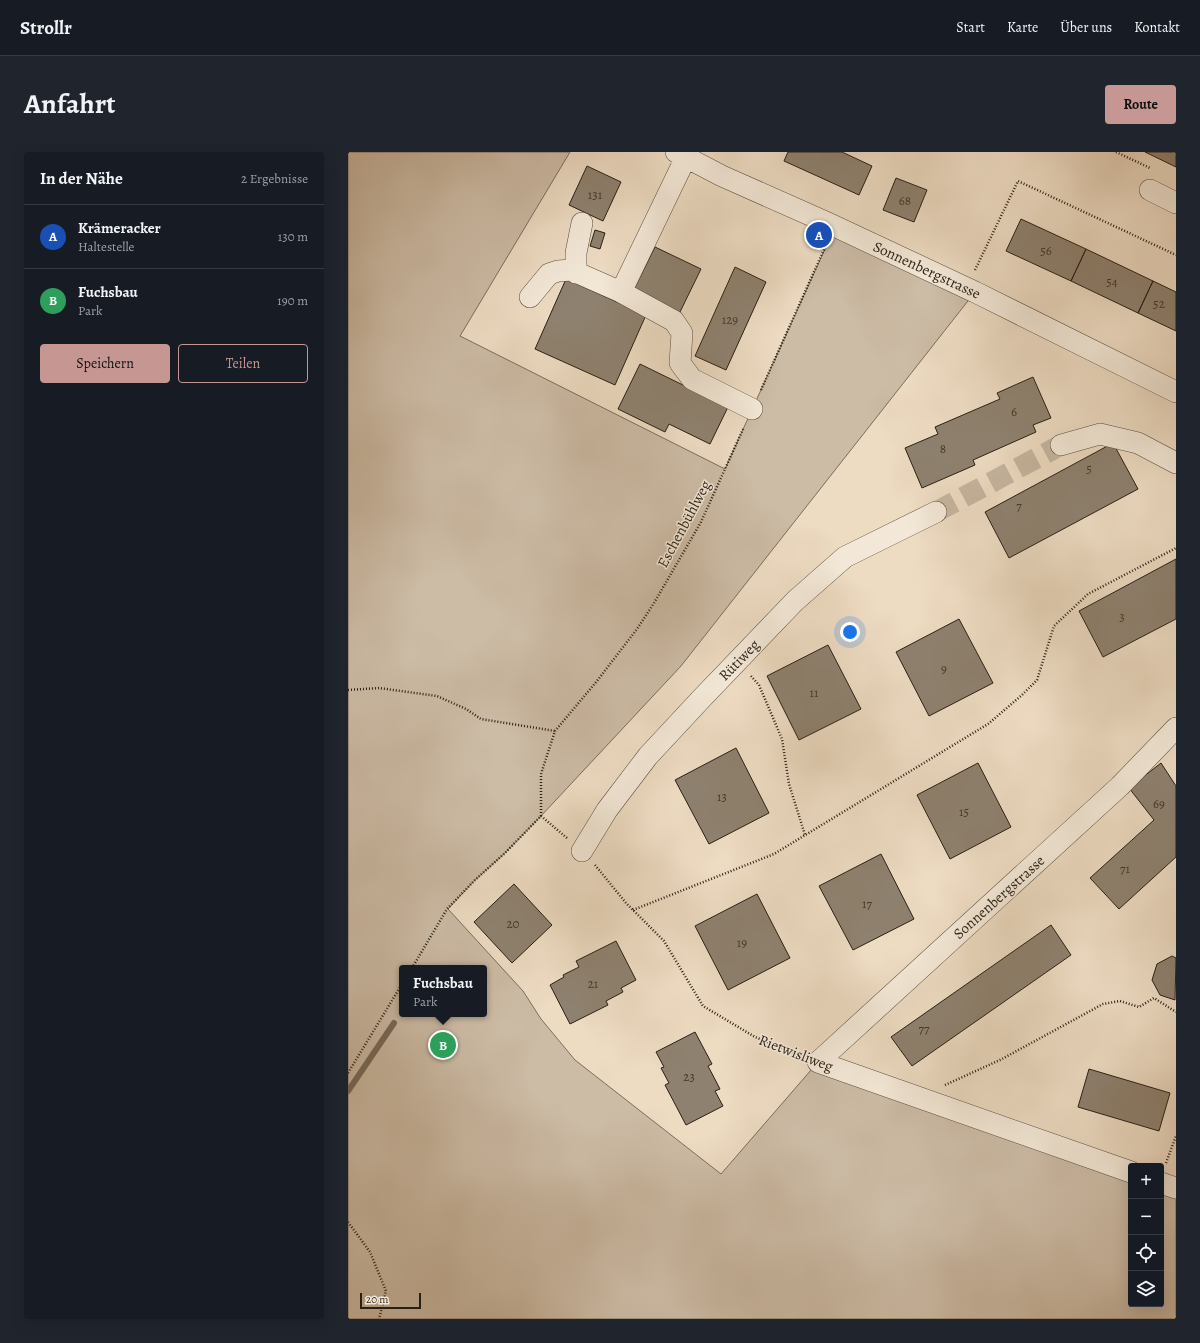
<!DOCTYPE html>
<html lang="de">
<meta charset="utf-8">
<style>
:root{--surface:#171b24;--page:#20242c;--text:#f1f3f6;--muted:#9ea1a6;--line:#363941;--accent:#c59692}
body{margin:0;font-family:Alegreya,serif;background:var(--page);color:var(--text)}
.controls{position:absolute;right:12px;bottom:12px;display:grid;overflow:hidden;border-radius:4px;box-shadow:0 4px 16px #0002}
.controls button{width:36px;height:36px;display:grid;place-items:center;padding:0;border:0;border-bottom:1px solid var(--line);background:var(--surface);color:var(--text);font:20px sans-serif}
.scale{position:absolute;left:12px;bottom:10px;width:61px;box-sizing:border-box;padding-left:4px;border:2px solid #281f15;border-top:0;font-size:11px;line-height:14px;white-space:nowrap;color:#281f15;-webkit-text-stroke:3px #f3e8d7;paint-order:stroke}
.you{position:absolute;left:502px;top:480px;width:14px;height:14px;margin:-10px;border:3px solid #fff;border-radius:50%;background:#1a73e8;box-shadow:0 0 0 6px #1a73e833}
.badge{display:grid;place-items:center;width:26px;height:26px;border-radius:50%;background:var(--accent);color:#fff;font-size:13px;font-weight:700}
.pin{position:absolute;translate:-50% -50%;border:2px solid #fff;box-shadow:0 1px 4px #0006}
.popup{position:absolute;left:51px;top:813px;width:88px;height:52px;box-sizing:border-box;display:grid;place-content:center;border-radius:4px;background:var(--surface);filter:drop-shadow(0 1px 3px #0005);font-size:13px;white-space:nowrap;color:var(--muted)}
.popup b{font-size:15px;color:var(--text)}
.popup::after{content:'';position:absolute;left:50%;top:100%;margin-left:-8px;border:8px solid transparent;border-top-color:var(--surface)}
.list{margin:0;padding:0;list-style:none}
h2{display:flex;justify-content:space-between;align-items:center;height:52px;margin:0;padding:0 16px;font-size:17px}
h2 small{font-size:13px;font-weight:400;color:var(--muted)}
.list li{display:grid;grid-template-columns:26px 1fr auto;gap:12px;align-items:center;box-sizing:border-box;height:64px;padding:0 16px;border-top:1px solid var(--line)}
.list b{display:block;font-size:15px;white-space:nowrap}
.list p{margin:0;font-size:13px;white-space:nowrap;color:var(--muted)}
.list em{font-size:13px;font-style:normal;color:var(--muted)}
.actions{display:flex;gap:8px;padding:12px 16px}
.actions a{flex:1;padding:9px 0;border:1px solid var(--accent);border-radius:4px;text-align:center;font-size:14px;color:var(--accent)}
.actions .main{background:var(--accent);color:#111}
.icon{flex:none;width:22px;height:22px;fill:none;stroke:currentColor;stroke-width:2;stroke-linecap:round;stroke-linejoin:round}
.map{position:relative;flex:none;width:828px;height:1167px;overflow:hidden;border-radius:4px}
header{display:flex;align-items:center;gap:24px;box-sizing:border-box;height:56px;padding:0 20px;background:var(--surface);border-bottom:1px solid var(--line)}
header strong{font-size:19px}
nav{display:flex;gap:22px;margin-inline-start:auto;font-size:14px}
.intro{display:flex;align-items:center;justify-content:space-between;box-sizing:border-box;height:96px;padding:0 24px}
h1{margin:0;font-size:28px}
.button{padding:10px 18px;border-radius:4px;background:var(--accent);color:#111;font-size:14px;font-weight:700}
main{display:flex;gap:24px;padding:0 24px}
aside{flex:1;background:var(--surface);border-radius:4px;box-shadow:0 4px 16px #0002}
.map>svg:first-child{display:block}
.green{fill:#ccbba5;stroke:#7a6d5d;fill-rule:evenodd}
.lines{fill:none;stroke-linecap:round;stroke-linejoin:round}
.stream{stroke:#766959;stroke-width:6}
.building{fill:#8e816f;stroke:#281f15}
.minor-tunnel{stroke:#c6b59f;stroke-width:21;stroke-dasharray:21 10;stroke-linecap:butt}
.minor-casing{stroke:#594e40;stroke-width:22}
.path{stroke:#281f15;stroke-width:2.5;stroke-dasharray:1 2;stroke-linecap:butt}
.minor{stroke:#f3e8d7;stroke-width:21}
.labels{text-anchor:middle;stroke-width:3;stroke-linejoin:round;paint-order:stroke}
.number-label{font-size:13px;fill:#42382c}
.street-label{font-size:15px;fill:#281f15;stroke:#f3e8d7}
</style>
<header>
<strong>Strollr</strong>
<nav><a>Start</a><a>Karte</a><a>Über uns</a><a>Kontakt</a></nav>
</header>
<div class="intro"><h1>Anfahrt</h1><a class="button">Route</a></div>
<main>
<aside>
<h2>In der Nähe<small>2 Ergebnisse</small></h2>
<ul class="list">
<li><span class="badge" style="background:#1a4fb4">A</span><div><b>Krämeracker</b><p>Haltestelle</p></div><em>130 m</em></li>
<li><span class="badge" style="background:#2e9e5b">B</span><div><b>Fuchsbau</b><p>Park</p></div><em>190 m</em></li>
</ul>
<div class="actions"><a class="main">Speichern</a><a>Teilen</a></div>
</aside>
<div class="map">
<svg width="828" height="1167" viewBox="0 0 828 1167">
<rect width="100%" height="100%" fill="#eddbc2"/>
<filter id="stains"><feTurbulence type="fractalNoise" baseFrequency=".005" numOctaves="4"/><feColorMatrix values="0 0 0 0 .2 0 0 0 0 .09 0 0 0 0 .02 0 0 0 .5 -.17"/></filter>
<radialGradient id="worn" r=".72"><stop offset=".6" stop-color="#630" stop-opacity="0"/><stop offset="1" stop-color="#630" stop-opacity=".3"/></radialGradient>
<path class="green" d="M0,0H222L112,184L377,317L487,75L627,140L333,514L193,664L157,701L126,729L100,757L175,839L193,867L227,908L373,1022L470,910L783,1020V1152H813V1031L828,1036V1167H0ZM54,816H136V862H54Z"/>
<g class="lines">
<path class="stream" d="M0,939L46,871"/>
</g>
<path class="building" d="M440,0H494L524,14L511,43L436,9Z
M797,0H828V15Z
M239,14L273,30L255,69L221,53Z
M548,26L579,38L566,70L535,58Z
M673,67L738,97L723,129L658,99Z
M247,78L257,81L252,97L242,94Z
M307,95L353,117L331,162L285,139Z
M738,97L805,129L790,161L723,129Z
M387,115L418,130L378,218L347,204Z
M218,127L298,163L267,233L187,197Z
M805,129L828,140V179L790,161Z
M292,212L380,255L362,292L321,272L317,280L270,257Z
M685,225L703,266L685,273L688,280L625,308L627,313L574,336L557,296L590,282L587,275L652,247L649,241Z
M765,291L790,337L661,406L637,360Z
M828,407V467L755,505L731,459Z
M611,467L645,531L581,564L548,500Z
M480,493L513,557L451,588L419,524Z
M388,596L421,661L361,692L327,628Z
M630,611L663,675L602,707L569,643Z
M813,611L828,634V705L771,757L742,726L806,668L781,636Z
M533,702L566,767L505,798L471,734Z
M166,732L204,773L164,811L126,770Z
M409,742L442,806L380,838L347,774Z
M703,773L723,803L564,914L543,885Z
M268,789L288,828L273,836L275,840L258,849L260,853L222,872L202,833L216,825L215,823L231,815L228,809Z
M824,804L828,806L827,848L812,843L804,828L809,812Z
M347,880L364,912L360,914L372,937L367,939L375,954L338,973L317,933L321,931L313,916L316,915L308,900Z
M741,917L822,941L811,979L730,955Z"/>
<g class="lines">
<path class="minor-tunnel" d="M588,360L713,293"/>
<g class="minor-casing">
<path id="minor" d="M328,0L374,24L480,71L627,140L828,240
M338,5L273,140L326,169L334,181L332,211L344,227L404,257
M802,38L828,51
M228,121V101L234,71
M182,145L201,122L210,119L223,118L273,140
M713,293L752,282L790,291L828,311
M234,699L259,658L300,604L354,546L447,449L497,405L588,360
M783,1020L470,910L772,634L828,576
M813,1031L828,1036"/>
</g>
<path class="path" d="M768,0L802,16
M627,118L670,29L828,103
M413,238L478,93
M403,524L411,533L434,587L441,632L457,683
M0,538L31,536L89,544L118,557L133,567L207,579
M193,664V622L207,579L249,529L289,477L306,451L353,370L396,275
M193,664L219,686
M247,713L278,751L316,789L355,854L407,885L451,903
M285,758L426,702L640,572L674,543L689,528L706,474L740,442L828,396
M64,816L99,757L126,729L157,701L193,664
M0,921L54,832
M597,933L652,908L755,852L772,849L791,855L806,846L828,860
M818,1011L828,984
M0,1070L22,1100L38,1139L31,1167"/>
<use href="#minor" class="minor"/>
</g>
<g class="labels">
<g class="number-label">
<text x="247" y="47">131</text>
<text x="557" y="53">68</text>
<text x="698" y="103">56</text>
<text x="764" y="134">54</text>
<text x="811" y="156">52</text>
<text x="382" y="172">129</text>
<text x="666" y="264">6</text>
<text x="595" y="301">8</text>
<text x="741" y="321">5</text>
<text x="671" y="358">7</text>
<text x="774" y="469">3</text>
<text x="596" y="521">9</text>
<text x="466" y="545">11</text>
<text x="374" y="649">13</text>
<text x="811" y="656">69</text>
<text x="616" y="664">15</text>
<text x="777" y="721">71</text>
<text x="519" y="756">17</text>
<text x="165" y="776">20</text>
<text x="394" y="795">19</text>
<text x="245" y="836">21</text>
<text x="576" y="881">77</text>
<text x="341" y="929">23</text>
</g>
<g class="street-label">
<text transform="translate(579 118) rotate(25)" y="5">Sonnenbergstrasse</text>
<text transform="translate(336 372) rotate(-62)" y="5">Eschenbühlweg</text>
<text transform="translate(391 508) rotate(-46)" y="5">Rütiweg</text>
<text transform="translate(651 745) rotate(-42)" y="5">Sonnenbergstrasse</text>
<text transform="translate(448 901) rotate(21)" y="5">Rietwisliweg</text>
</g>
</g>
<rect width="100%" height="100%" filter="url(#stains)"/>
<rect width="100%" height="100%" fill="url(#worn)"/>
</svg>
<div class="controls">
<button>+</button>
<button>−</button>
<button><svg class="icon" aria-label="locate" viewBox="0 0 24 24"><circle cx="12" cy="12" r="6"/><path d="M12 2v4M12 18v4M2 12h4M18 12h4"/></svg></button>
<button><svg class="icon" aria-label="layers" viewBox="0 0 24 24"><path d="M12 4l9 5-9 5-9-5zM3 14l9 5 9-5"/></svg></button>
</div>
<div class="scale">20 m</div>
<div class="you"></div>
<div class="pin badge" style="left:471px;top:83px;background:#1a4fb4">A</div>
<div class="pin badge" style="left:95px;top:893px;background:#2e9e5b">B</div>
<div class="popup"><b>Fuchsbau</b>Park</div>
</div>
</main>
